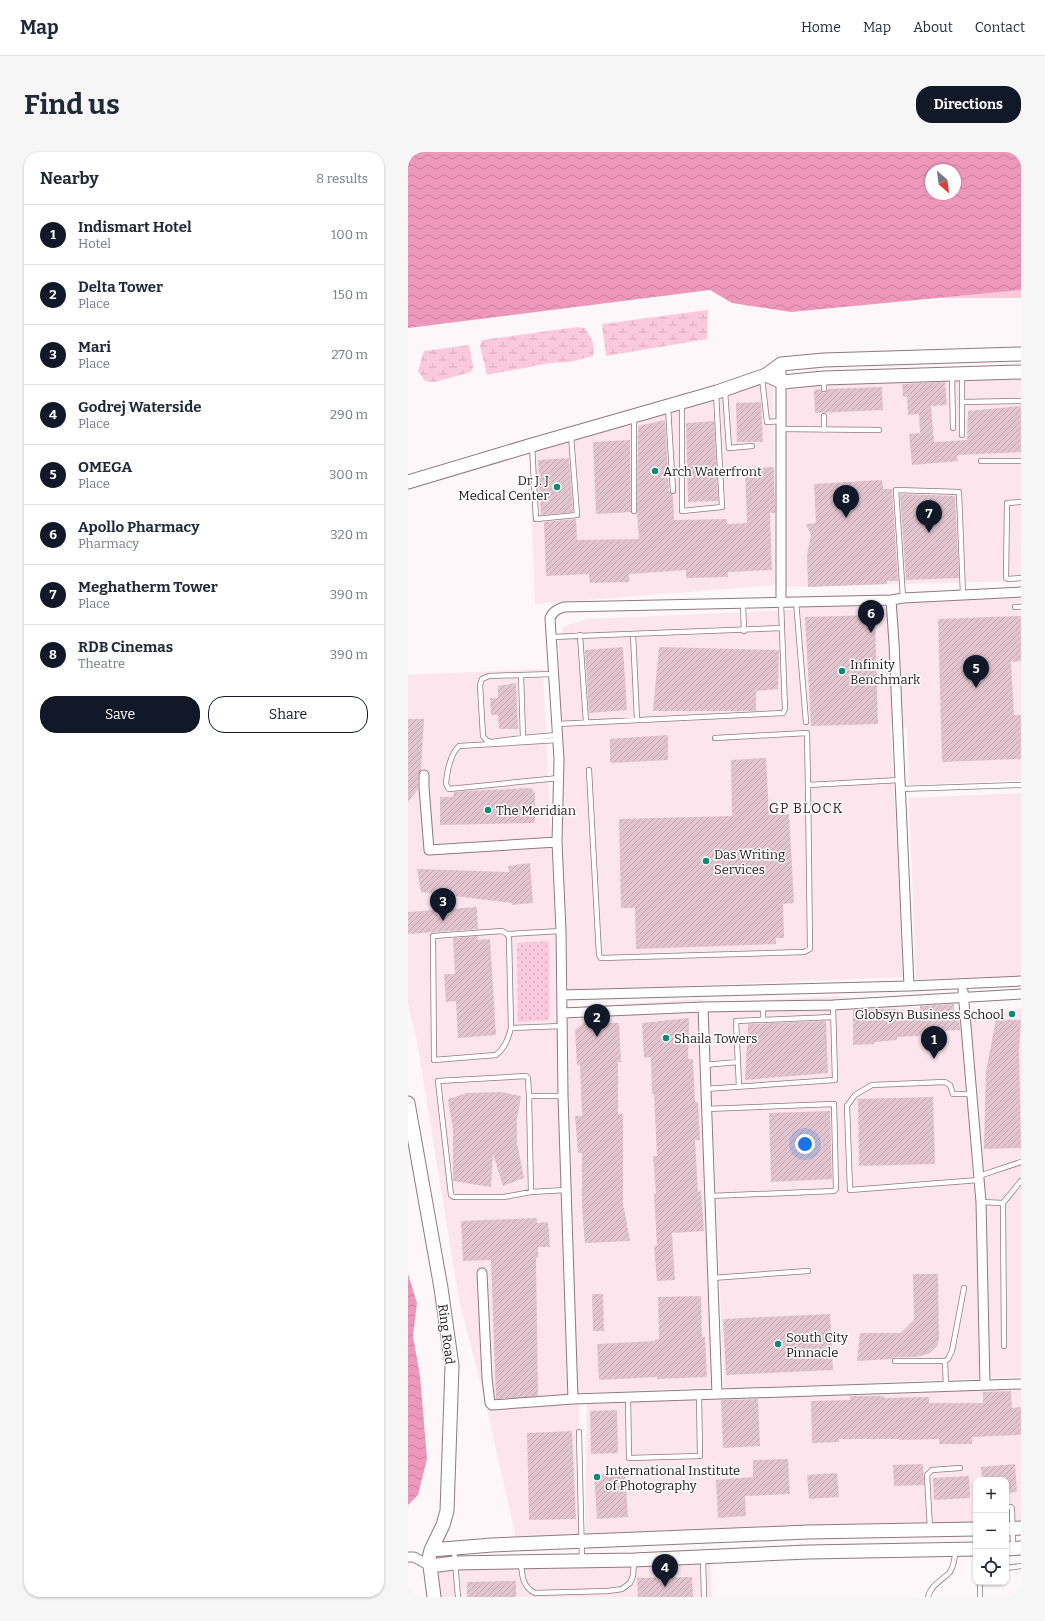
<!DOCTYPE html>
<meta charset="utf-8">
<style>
:root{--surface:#fff;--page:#f6f6f7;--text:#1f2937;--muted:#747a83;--line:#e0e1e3;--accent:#111827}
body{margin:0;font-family:Bitter,serif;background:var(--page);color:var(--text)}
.controls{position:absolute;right:12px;bottom:12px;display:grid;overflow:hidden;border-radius:8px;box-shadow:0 1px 3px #0004}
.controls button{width:36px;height:36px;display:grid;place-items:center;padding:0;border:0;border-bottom:1px solid var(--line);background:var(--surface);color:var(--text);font:20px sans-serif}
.compass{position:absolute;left:517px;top:12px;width:36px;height:36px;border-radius:50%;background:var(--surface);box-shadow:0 1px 3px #0004;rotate:152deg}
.you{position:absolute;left:397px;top:992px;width:14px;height:14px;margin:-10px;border:3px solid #fff;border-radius:50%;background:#1a73e8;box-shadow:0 0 0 6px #1a73e833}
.badge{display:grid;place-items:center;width:26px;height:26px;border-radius:50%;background:var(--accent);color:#fff;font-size:13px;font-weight:700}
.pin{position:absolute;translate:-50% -33px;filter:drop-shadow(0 1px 2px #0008)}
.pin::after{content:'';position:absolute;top:21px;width:14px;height:12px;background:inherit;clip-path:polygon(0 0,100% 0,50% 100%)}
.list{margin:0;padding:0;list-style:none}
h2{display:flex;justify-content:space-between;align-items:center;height:52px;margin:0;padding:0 16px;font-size:17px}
h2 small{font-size:13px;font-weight:400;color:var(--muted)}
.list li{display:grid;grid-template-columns:26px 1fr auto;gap:12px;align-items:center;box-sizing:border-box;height:60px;padding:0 16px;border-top:1px solid var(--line)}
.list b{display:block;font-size:15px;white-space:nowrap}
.list p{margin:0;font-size:13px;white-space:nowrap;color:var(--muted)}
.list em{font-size:13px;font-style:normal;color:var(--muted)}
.actions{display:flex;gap:8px;padding:12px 16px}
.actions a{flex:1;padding:9px 0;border:1px solid var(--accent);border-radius:16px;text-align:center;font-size:14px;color:var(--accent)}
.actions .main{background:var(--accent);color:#fff}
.icon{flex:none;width:22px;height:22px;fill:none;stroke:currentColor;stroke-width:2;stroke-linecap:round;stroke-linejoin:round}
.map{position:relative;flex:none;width:613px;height:1445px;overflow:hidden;border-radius:16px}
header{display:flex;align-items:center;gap:24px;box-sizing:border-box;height:56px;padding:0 20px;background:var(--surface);border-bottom:1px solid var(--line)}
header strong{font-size:19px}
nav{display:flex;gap:22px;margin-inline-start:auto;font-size:14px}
.intro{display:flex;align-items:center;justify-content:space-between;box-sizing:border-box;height:96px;padding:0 24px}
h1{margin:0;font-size:28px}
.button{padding:10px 18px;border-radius:16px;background:var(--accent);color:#fff;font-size:14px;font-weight:700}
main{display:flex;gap:24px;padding:0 24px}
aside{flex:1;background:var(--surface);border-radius:16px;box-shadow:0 1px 3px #0004}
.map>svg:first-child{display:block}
.built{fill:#fce5ed}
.green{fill:#fbc9dc}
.wetland{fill:url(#wetland-marsh)}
.garden{fill:url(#garden-dots)}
.water{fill:url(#water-waves);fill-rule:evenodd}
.building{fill:url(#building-hatch)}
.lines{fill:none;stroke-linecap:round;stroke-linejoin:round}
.lane-casing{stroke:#917780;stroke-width:6}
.street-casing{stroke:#917780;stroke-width:11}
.secondary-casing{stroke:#917780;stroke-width:15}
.lane{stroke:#fff;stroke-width:4.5}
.street{stroke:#fff;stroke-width:9}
.secondary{stroke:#fff;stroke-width:13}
.poi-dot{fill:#078d74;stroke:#fff;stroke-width:1.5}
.labels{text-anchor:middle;stroke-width:3;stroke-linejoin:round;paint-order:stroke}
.poi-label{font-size:13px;fill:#1f1519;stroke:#fff;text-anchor:start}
.street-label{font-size:13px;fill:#1f1519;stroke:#fff}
.neighbourhood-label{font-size:14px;letter-spacing:1px;fill:#37222a;stroke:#fff}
</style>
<header>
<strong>Map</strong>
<nav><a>Home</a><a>Map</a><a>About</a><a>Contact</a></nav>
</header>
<div class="intro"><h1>Find us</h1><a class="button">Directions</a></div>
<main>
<aside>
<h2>Nearby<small>8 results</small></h2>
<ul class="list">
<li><span class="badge">1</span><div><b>Indismart Hotel</b><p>Hotel</p></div><em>100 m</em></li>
<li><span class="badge">2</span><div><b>Delta Tower</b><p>Place</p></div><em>150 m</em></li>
<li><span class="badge">3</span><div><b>Mari</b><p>Place</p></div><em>270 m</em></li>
<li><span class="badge">4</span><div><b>Godrej Waterside</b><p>Place</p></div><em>290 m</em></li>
<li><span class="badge">5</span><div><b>OMEGA</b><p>Place</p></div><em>300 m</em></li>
<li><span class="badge">6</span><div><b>Apollo Pharmacy</b><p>Pharmacy</p></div><em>320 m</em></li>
<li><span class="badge">7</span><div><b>Meghatherm Tower</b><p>Place</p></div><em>390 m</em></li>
<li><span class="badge">8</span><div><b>RDB Cinemas</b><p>Theatre</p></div><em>390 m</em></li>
</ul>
<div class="actions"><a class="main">Save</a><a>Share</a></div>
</aside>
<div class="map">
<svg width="613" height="1445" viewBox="0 0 613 1445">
<defs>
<pattern id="wetland-marsh" width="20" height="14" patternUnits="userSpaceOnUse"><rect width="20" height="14" fill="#fbc9dc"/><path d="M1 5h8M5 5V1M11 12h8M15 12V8" fill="none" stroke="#d7acbc"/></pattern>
<pattern id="garden-dots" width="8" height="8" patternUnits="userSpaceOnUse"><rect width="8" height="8" fill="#fbc9dc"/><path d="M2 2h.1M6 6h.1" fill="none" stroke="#d7acbc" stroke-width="1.8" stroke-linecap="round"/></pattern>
<pattern id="water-waves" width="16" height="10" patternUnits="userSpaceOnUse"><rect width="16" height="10" fill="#ed97ba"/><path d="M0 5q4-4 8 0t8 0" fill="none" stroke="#cb819f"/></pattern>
<pattern id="building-hatch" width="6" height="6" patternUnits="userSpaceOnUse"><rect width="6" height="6" fill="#e2c5cf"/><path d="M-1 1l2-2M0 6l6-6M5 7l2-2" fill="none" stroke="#c1a8b1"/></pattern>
</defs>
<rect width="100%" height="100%" fill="#fdf7f9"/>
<path class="built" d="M613,224V429L378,435L373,235L538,226Z
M355,231H365L368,433L127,452L121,300Z
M613,442V628L501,633L499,576L482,572L496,825L160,839L150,586L151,488L156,475L178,467L385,458L390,446Z
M135,517L151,856L295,847L304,1236L171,1241L172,1383L108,1386L78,1252L51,1148L9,889L0,852V523Z
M613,641V824L508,827L501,646Z
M428,844L557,863L613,856V1225L316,1237L300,851Z
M613,1234V1374L598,1375V1328H568V1376L177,1388L179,1249Z
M302,1410L304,1445H32L28,1418Z"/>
<path class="green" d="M613,138V146H527Z"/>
<path class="wetland" d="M300,158L299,187L198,204L194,172Z
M169,175L177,176C184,188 187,190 185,204L162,210L142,211L79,223L72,194L74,188Z
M61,193L65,215L63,220L27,230L17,229L10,219L16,199Z"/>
<path class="garden" d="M141,789V868L110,870L109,791Z"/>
<path class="water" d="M0,0H613V138L383,160L324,151L302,138L0,176ZM523,18H547V42H523Z
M0,1122L9,1151L5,1184L12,1224L19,1307L10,1343L0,1353Z"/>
<path class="building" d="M537,230L539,253L523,254L526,290L559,288L560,259L613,254V300L549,303L550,309L504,313L501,282L512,281L511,262L500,263L499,245H495L494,232Z
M474,235L475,258L407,261L406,238L412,237L416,241L420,237Z
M353,250L355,290H329L328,251Z
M257,268L261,339L265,343L266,368L319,367V372L339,371L337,317L366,315L367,361H362L364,418L320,420V425L278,426V418L221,422V430L182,431L181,422L138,424L136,370L168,367L169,388L231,387L229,361L230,274Z
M306,269L310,349L280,350L278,271Z
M222,288L223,360L188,362L185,290Z
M161,306L165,360L133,363L130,308Z
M474,328L475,337H484L490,429H479V432L400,435L399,403L403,383L398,372L408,371L406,332Z
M492,342L547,344L551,426L498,428Z
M467,463L470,572L403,574L397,465Z
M613,464V509L603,510L606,563H613V607L534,610L530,467Z
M215,495L219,558L181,561L177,498Z
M251,495L371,498L370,537L348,539V559H245Z
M108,531L110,577H91L90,563H83L82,546H90V534Z
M0,567H16L13,618L10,623V637L0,650Z
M260,583V608L202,611V587Z
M358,606L361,663L381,662L386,751L375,752L376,786H368V792L228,797L227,756H213L211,667L324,664L323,608Z
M123,636L127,641V671L32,673V645H45L46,640L58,639Z
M122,711L125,751L104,753V751L13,740L9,717L101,720L100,714Z
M69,755L70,777L0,782V760Z
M70,784V788L82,787L88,883L50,886L48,849L38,850L36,822H47L45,786Z
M546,852V866H551L552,878L526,879V883L489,885V888L466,890V892L445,893V858L487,857V867L512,866V854Z
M281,866L280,907H285L287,950H290L292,988H287L290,1040L293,1039L296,1079L264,1081L267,1128L249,1129L246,1094H249L246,1042H248L245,1004H249L246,942H244L243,905L236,906L234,871Z
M588,867L613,868L611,898L613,996L576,997L578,920Z
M418,869L420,921L337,928L340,872Z
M177,870L211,871L213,910H210V962H215V1056H216L222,1089L177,1091L174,1057V1001H170L167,964H174L172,913H169L167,878Z
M93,940L113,944L109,967V991L116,1026L95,1034L85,1002L83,1035L45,1029V977L40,947L59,941Z
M525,945L527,1012L451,1014L450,947Z
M422,959L424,1027L363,1030L361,961Z
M129,1066V1071L140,1070L142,1095H130V1106H128L130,1244L88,1247L83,1108L55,1109L53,1069Z
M505,1122H530L531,1188L529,1194L520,1202L508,1205H487L484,1207L449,1209L452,1181H493L506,1168Z
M184,1142H195L196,1179H185Z
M293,1144L294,1185H297L299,1225L249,1227V1225L191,1228L189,1192L247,1189V1187H251L250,1145Z
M422,1162L425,1218L318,1223L315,1167Z
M603,1239L604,1256L613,1255V1283L564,1285V1292H531V1287L491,1288V1287H431V1290L404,1291L403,1249L442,1248V1244H476V1246L521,1245V1251H575V1240Z
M350,1247L352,1294L315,1296L313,1248Z
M209,1258L210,1301L183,1302L182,1259Z
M164,1279L168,1367L121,1368L119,1281Z
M380,1307L382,1342L337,1344L338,1364L310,1366L308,1328L345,1325V1308Z
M515,1312L516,1333L486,1334L485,1313Z
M607,1312L609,1340L598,1341V1328H574L573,1315Z
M217,1321L220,1365L189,1367L186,1323Z
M429,1321L431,1345L401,1347L399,1323Z
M561,1324L562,1346L526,1348L525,1326Z
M284,1425L285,1445H230L229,1426Z
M108,1429V1445H59V1430Z"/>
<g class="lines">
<g class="lane-casing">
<path id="lane" d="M554,223V283
M544,224L545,276
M354,226L359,270L373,269
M416,226V237
M317,239L321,296L344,294
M554,250L613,249
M274,251V359L314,355L308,241
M260,255L265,339
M416,264V278
M226,265V359
M373,277L471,278
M124,293L128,367L169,363L163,283
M573,309H613
M613,350L599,351L598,426L600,427L613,426
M495,446L488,338L551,340L555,443
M388,449L398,570
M335,451L336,479
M607,455H613
M225,482L229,567
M172,483L178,570
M144,485L373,476
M146,522L113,523L115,586L149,583
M113,523L81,524L74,527L72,533L75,584L78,588L83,590L115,586
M149,572L375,561L377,557L373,451
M307,586L399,581L400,633
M150,588L51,594C42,603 39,620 38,632L41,637L151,626
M181,618L191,803L193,806L396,800L402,797L400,633L492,628
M492,637L613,633
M99,782L153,779
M355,868V854
M103,876L101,785L99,782L94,779L25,784L26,908L88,903C97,896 100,887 103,876L154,874
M296,913L330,910
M331,934L328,869L425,865
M297,937L427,928L425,853
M563,942H545L542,933L537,930L464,933L447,943L439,954L442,1038L571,1028
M121,944L120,926L118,924L30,929L43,1043L46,1045H96L123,1040L158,1038
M298,957L426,952L428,1037L426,1039L301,1044
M571,1024L613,1010
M123,1040L121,944H155
M573,1050L595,1051
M304,1126L400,1119
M596,1194L595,1051L613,1029
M487,1209H537
M538,1235L537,1209L540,1207L544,1199L556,1136
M220,1245L221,1306L292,1304L291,1243
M171,1280L174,1408
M598,1355H603L604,1357L605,1395
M522,1377L519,1323L524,1318L552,1316
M46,1397L50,1445
M295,1406L296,1445
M113,1411C114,1425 115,1435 127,1441L200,1439L214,1437L222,1431L225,1424L226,1409
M598,1416L613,1414
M572,1430V1445
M520,1445C523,1433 533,1429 541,1421C546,1416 546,1406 548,1399"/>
</g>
<g class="street-casing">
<path id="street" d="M483,448L486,491L501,834
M373,451V212
M16,623V635L21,698L149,690
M555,839L573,1050L577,1233
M154,843L501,834L613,829
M295,855L309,1242
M154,861L295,855L425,853L613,842
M74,1121L79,1226L82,1251L84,1253L165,1247L613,1232
M165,1247L155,944L153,779L149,690L151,607L142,466C145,459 150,457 156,455L483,448L495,446L613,440
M0,1405H6L22,1414"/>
</g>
<g class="secondary-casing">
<path id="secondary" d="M358,223L374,230L416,226L613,220
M0,330L124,293L309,240L358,223L373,212L416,208L613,202
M0,951L33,1136L44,1214L39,1359L35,1373L23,1398L21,1406L26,1445
M598,1377L613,1376
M598,1397L613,1396
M23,1398L84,1393L400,1380L568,1377
M22,1414L46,1411L226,1408L400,1400L568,1397"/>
</g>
<use href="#lane" class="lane"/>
<use href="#street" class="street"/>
<use href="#secondary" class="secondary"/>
</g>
<g class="poi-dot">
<circle cx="247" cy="319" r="4"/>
<circle cx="149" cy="335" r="4"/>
<circle cx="434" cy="519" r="4"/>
<circle cx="80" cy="658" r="4"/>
<circle cx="298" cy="709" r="4"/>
<circle cx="604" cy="862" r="4"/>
<circle cx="258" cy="886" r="4"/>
<circle cx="370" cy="1192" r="4"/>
<circle cx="189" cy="1325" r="4"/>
</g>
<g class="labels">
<g class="poi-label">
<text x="255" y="324">Arch Waterfront</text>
<text x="141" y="333" text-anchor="end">Dr J. J<tspan x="141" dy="15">Medical Center</tspan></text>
<text x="442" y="517">Infinity<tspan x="442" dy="15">Benchmark</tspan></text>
<text x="88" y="663">The Meridian</text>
<text x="306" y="707">Das Writing<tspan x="306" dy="15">Services</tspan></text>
<text x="596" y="867" text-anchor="end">Globsyn Business School</text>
<text x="266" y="891">Shaila Towers</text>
<text x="378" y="1190">South City<tspan x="378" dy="15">Pinnacle</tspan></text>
<text x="197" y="1323">International Institute<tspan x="197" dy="15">of Photography</tspan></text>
</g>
<g class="street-label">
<text transform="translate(39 1182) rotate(83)" y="5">Ring Road</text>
</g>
<g class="neighbourhood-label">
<text x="398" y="661">GP BLOCK</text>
</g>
</g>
</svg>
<div class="controls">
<button>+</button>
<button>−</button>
<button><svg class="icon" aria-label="locate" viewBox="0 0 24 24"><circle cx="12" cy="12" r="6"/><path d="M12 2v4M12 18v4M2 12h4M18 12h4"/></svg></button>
</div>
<svg class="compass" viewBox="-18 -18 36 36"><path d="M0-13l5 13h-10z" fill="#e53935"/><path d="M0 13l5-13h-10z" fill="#747a83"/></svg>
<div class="you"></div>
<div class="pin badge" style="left:526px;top:907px">1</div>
<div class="pin badge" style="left:189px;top:885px">2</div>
<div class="pin badge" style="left:35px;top:769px">3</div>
<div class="pin badge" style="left:257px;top:1435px">4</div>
<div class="pin badge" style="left:568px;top:536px">5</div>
<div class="pin badge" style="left:463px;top:481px">6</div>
<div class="pin badge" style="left:521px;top:381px">7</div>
<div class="pin badge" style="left:438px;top:366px">8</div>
</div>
</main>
